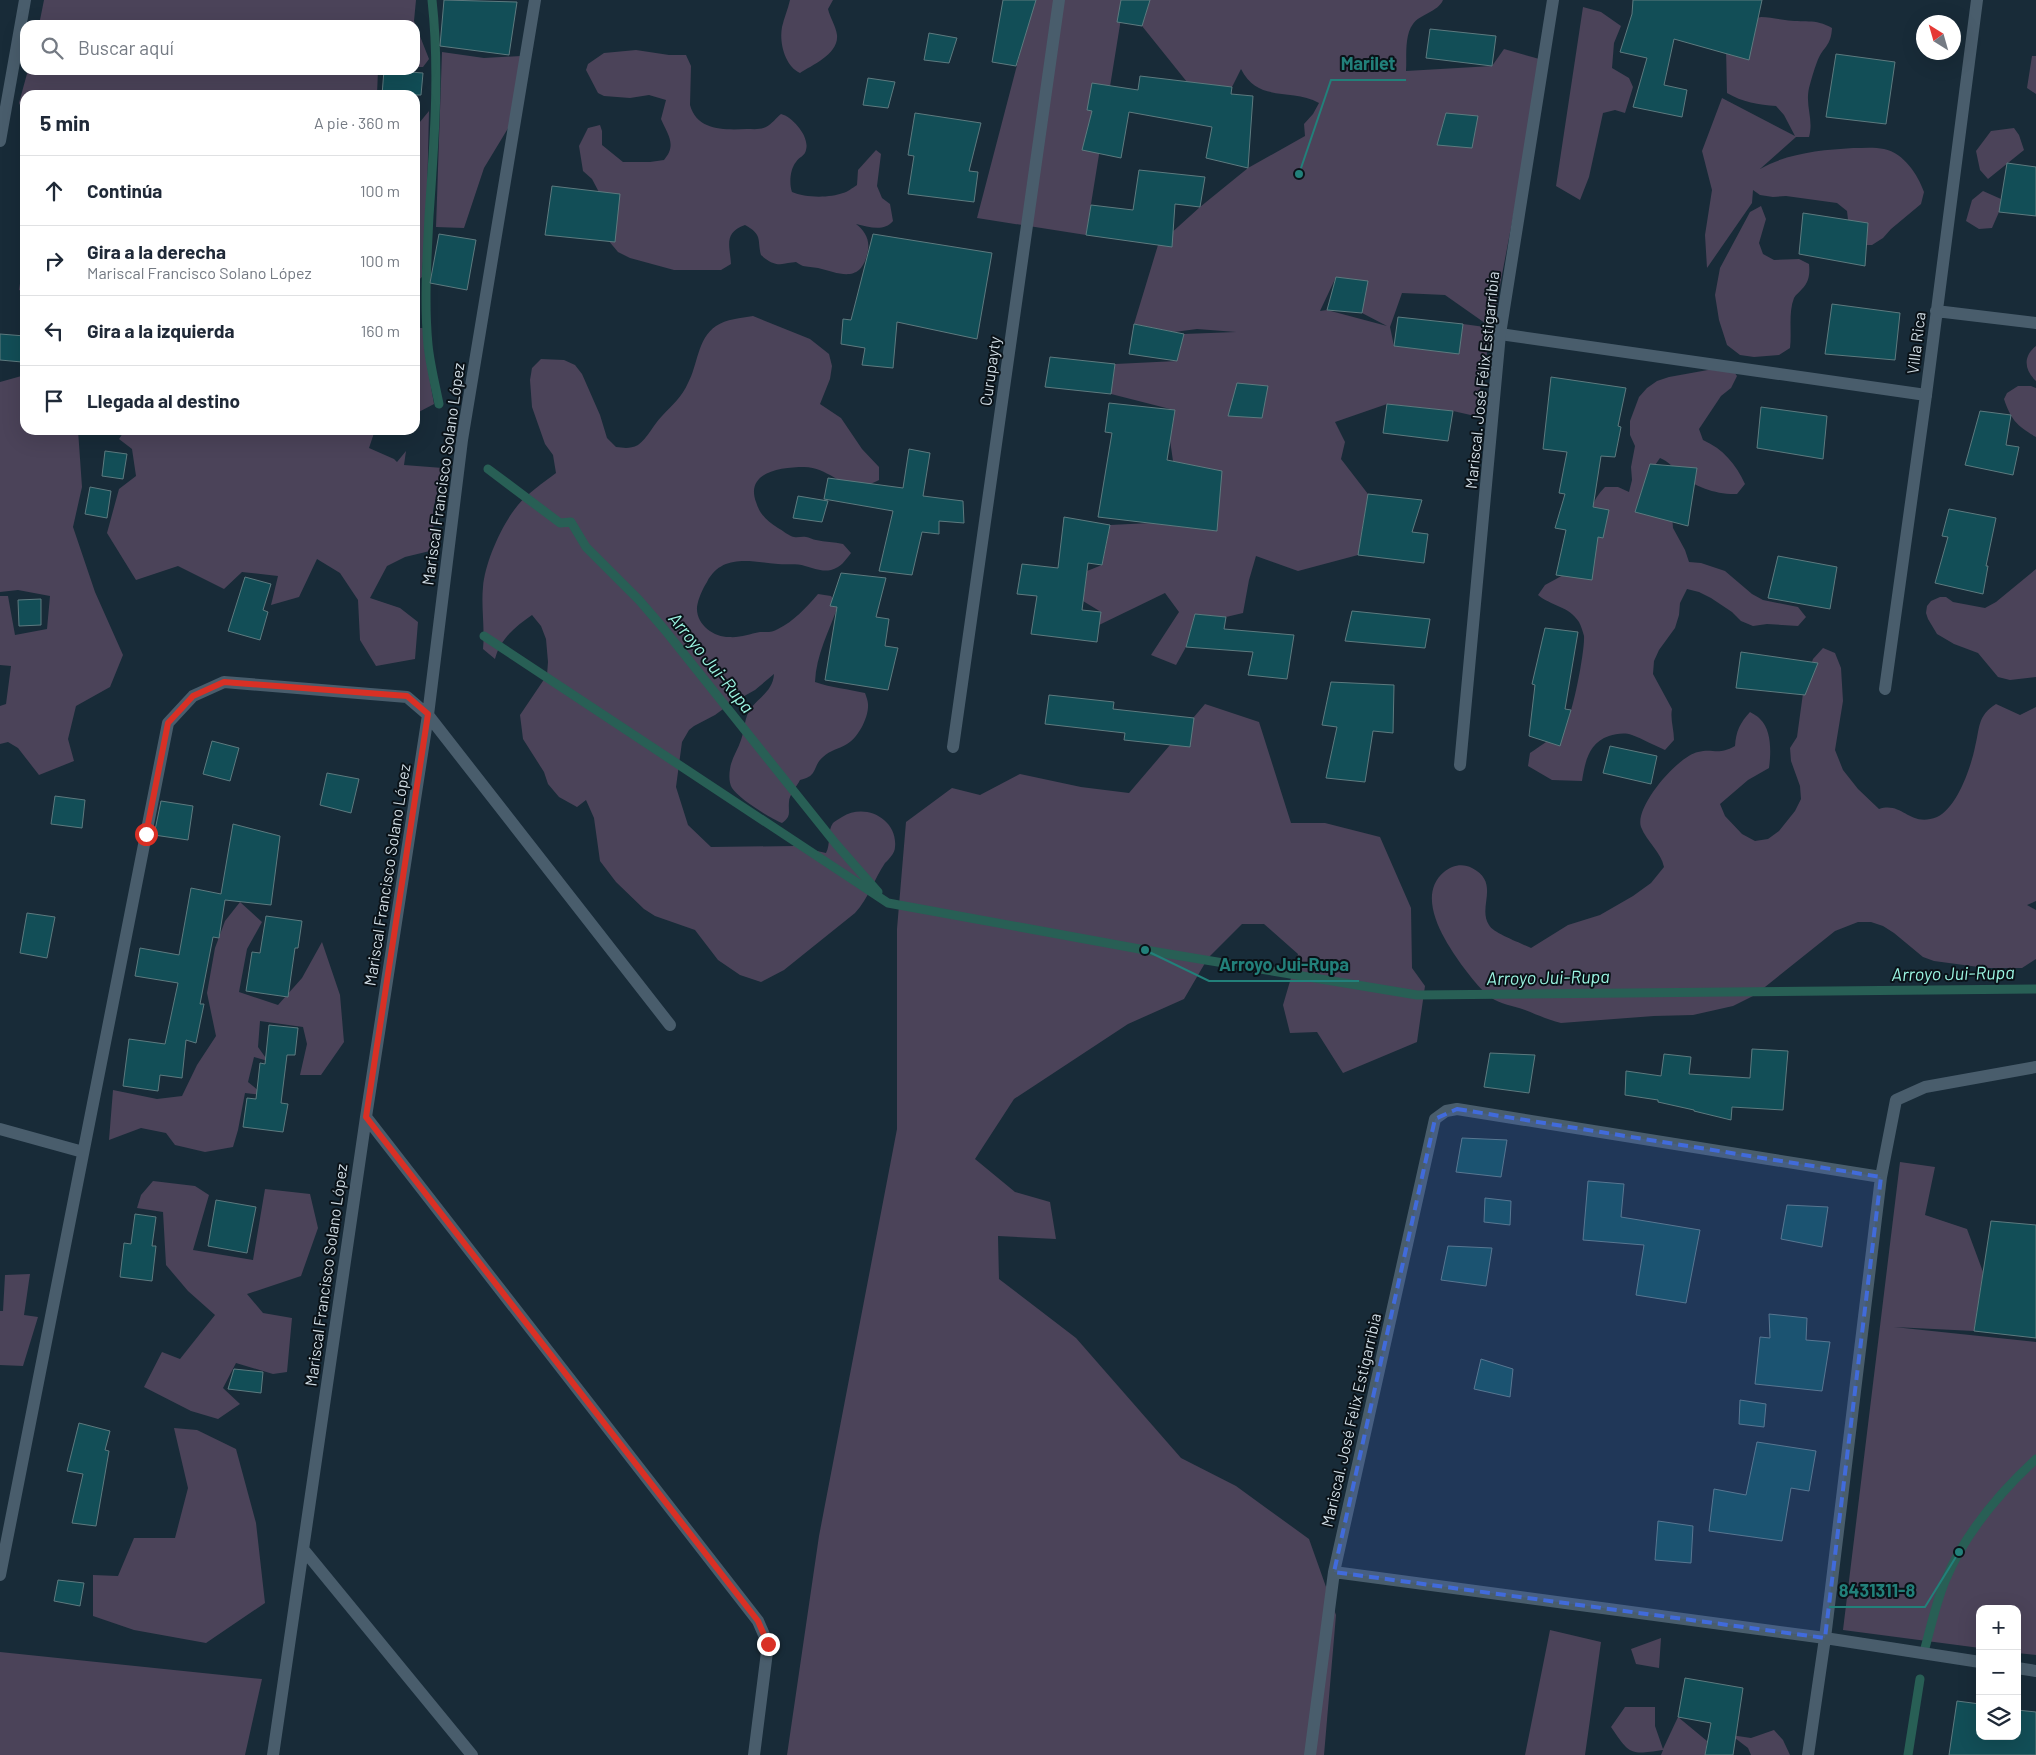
<!DOCTYPE html>
<html lang="es">
<meta charset="utf-8">
<style>
:root{--surface:#fff;--page:#f6f6f7;--text:#1f2937;--muted:#747a83;--line:#e0e1e3}
body{margin:0;font-family:Barlow,sans-serif;background:var(--page);color:var(--text)}
.controls{position:absolute;right:15px;bottom:15px;display:grid;overflow:hidden;border-radius:10px;box-shadow:0 5px 20px #0002}
.controls button{width:45px;height:45px;display:grid;place-items:center;padding:0;border:0;border-bottom:1px solid var(--line);background:var(--surface);color:var(--text);font:25px sans-serif}
.compass{position:absolute;left:1916px;top:15px;width:45px;height:45px;border-radius:50%;background:var(--surface);box-shadow:0 5px 20px #0002;rotate:323deg}
.stop{position:absolute;width:15px;height:15px;margin:-11px;border:4px solid #d93025;border-radius:50%;background:#fff}
.stop.end{background:#d93025;border-color:#fff;box-shadow:0 1px 5px #0008}
.list{margin:0;padding:0;list-style:none}
h2{display:flex;justify-content:space-between;align-items:center;height:65px;margin:0;padding:0 20px;font-size:21px}
h2 small{font-size:16px;font-weight:400;color:var(--muted)}
.list li{display:grid;grid-template-columns:32px 1fr auto;gap:15px;align-items:center;box-sizing:border-box;height:70px;padding:0 20px;border-top:1px solid var(--line)}
.list b{display:block;font-size:19px;white-space:nowrap}
.list p{margin:0;font-size:16px;white-space:nowrap;color:var(--muted)}
.list em{font-size:16px;font-style:normal;color:var(--muted)}
.icon{flex:none;width:28px;height:28px;fill:none;stroke:currentColor;stroke-width:2;stroke-linecap:round;stroke-linejoin:round}
.map{position:relative;flex:none;width:2036px;height:1755px;overflow:hidden}
.search{position:absolute;background:var(--surface);box-shadow:0 5px 20px #0002;left:20px;top:20px;width:400px;height:55px;display:flex;align-items:center;gap:12px;box-sizing:border-box;padding:0 18px;border-radius:15px;color:var(--muted);font-size:19px}
.panel{position:absolute;background:var(--surface);box-shadow:0 5px 20px #0002;left:20px;top:90px;width:400px;height:345px;border-radius:15px}
.map>svg:first-child{display:block}
.green{fill:#4b4359;fill-rule:evenodd}
.lines{fill:none;stroke-linecap:round;stroke-linejoin:round}
.stream{stroke:#285f55;stroke-width:9}
.building{fill:#124e57;stroke:#5d7a7f}
.lane{stroke:#495d6c;stroke-width:12}
.street{stroke:#495d6c;stroke-width:12}
.route{stroke:#d93025;stroke-width:6}
.marked{fill:#416bdb;fill-opacity:0.2;stroke:#416bdb;stroke-width:4;stroke-dasharray:10 6;stroke-linejoin:round}
.labels{text-anchor:middle;stroke-width:4;stroke-linejoin:round;paint-order:stroke}
.street-label{font-size:16px;fill:#d1dde5;stroke:#0a1218}
.water-label{font-size:18px;font-style:italic;fill:#9cf6e3;stroke:#0a1218}
.leader{fill:none;stroke:#22807a;stroke-width:2}
.callout-dot{fill:#22807a;stroke:#0a1218;stroke-width:2}
.callout-label{font-size:18px;text-anchor:middle;font-weight:bold;fill:#22807a;stroke:#0a1218;stroke-width:4;stroke-linejoin:round;paint-order:stroke}
</style>
<div class="map">
<svg width="2036" height="1755" viewBox="0 0 2036 1755">
<rect width="100%" height="100%" fill="#182b38"/>
<path class="green" d="M44,0H416L414,21L429,59L423,67H415V25H39Z
M790,0H833L828,9C830,18 836,26 837,35C839,54 812,65 800,73C785,66 779,43 782,27C784,18 788,9 790,0Z
M1034,0H1124L1086,235L977,218Z
M1150,0H1443C1438,12 1420,14 1413,24C1404,36 1407,57 1406,71L1492,66L1504,49L1543,60L1475,416L1453,411L1387,404L1335,422L1345,442L1341,459L1368,494L1358,555L1298,571L1256,556L1249,580L1243,613L1226,617L1195,614L1186,647L1176,665L1151,655L1179,612L1165,593L1099,625L1101,612L1083,601L1087,571L1102,565L1110,525L1151,523L1217,531L1218,509L1173,461L1170,440L1174,410L1111,394L1115,364L1177,361L1184,334L1236,332L1197,329L1174,332L1134,324L1158,245L1200,207L1248,168L1305,136L1304,124L1313,114L1319,103C1291,87 1259,104 1241,69L1232,87L1187,82L1142,26ZM1336,277L1367,281L1362,313L1387,326L1327,310L1320,311ZM1402,293L1445,295L1492,328L1463,324L1459,353L1394,346L1390,327Z
M1583,7L1601,12L1621,26L1614,43L1612,68L1629,78L1633,87L1625,113L1615,110L1603,113L1589,177L1580,200L1556,186Z
M1761,17C1769,17 1776,19 1785,20C1803,23 1815,18 1832,28C1831,47 1823,46 1817,62C1814,70 1811,80 1809,88C1805,107 1814,119 1809,137H1796L1760,169C1788,153 1821,150 1853,148C1863,148 1875,147 1884,149C1904,153 1918,175 1924,192L1921,204L1891,229L1883,238L1872,245H1860L1850,237L1847,211L1837,203L1786,196L1773,197L1760,195L1753,190L1752,203L1707,268L1705,235L1712,190L1702,151L1722,98L1795,136L1784,115L1776,106C1759,105 1742,102 1727,93L1726,48L1749,20Z
M636,50L669,55H686L691,66L690,105C697,131 725,130 747,129C753,129 760,130 766,127C772,124 776,118 781,114C793,117 810,137 806,150C805,156 799,157 796,162C790,169 789,184 792,192C805,198 830,198 843,193C848,192 852,188 857,185L858,170L876,150L881,154L877,186L882,198L890,204L893,221C884,232 869,227 856,224C864,230 870,239 868,250C862,284 841,274 818,268C813,267 807,267 803,266C800,265 798,263 796,262C794,262 790,263 788,263C777,266 770,263 761,255C757,239 763,235 745,225C723,233 730,246 731,264L721,270H674L630,258L618,252L608,240L601,196L592,179L583,171L579,146L588,128L600,125L602,131V145L623,162H650L664,160C677,145 668,135 661,119L666,100L649,95L630,98L604,96L598,93L586,70L588,64L604,53Z
M442,52L484,58L521,56L510,125L484,168L464,228L436,227Z
M2032,56H2036V94L2027,88Z
M28,70H378L377,95H25V116L19,103Z
M429,111L427,200L422,277L415,283V128Z
M2014,128L2019,135L2024,150L1988,179L1980,170L1976,151L1991,131Z
M1983,191L2001,199L1999,212L1992,228L1979,229L1966,221L1972,200Z
M1761,206L1766,219L1759,243L1763,254L1774,260L1799,259L1809,264C1810,274 1809,282 1802,289C1800,292 1796,294 1794,298C1788,313 1792,332 1790,348L1779,355L1754,357L1740,355L1727,345L1719,320L1715,295L1720,268L1750,212Z
M25,251V292L19,290Z
M753,316L810,339L829,354L832,366L830,379L820,404L841,418L862,449L879,467V480C844,499 836,468 804,467C781,467 745,472 756,502C760,515 767,521 778,528C782,530 789,536 794,537C798,538 802,536 806,537C809,537 813,540 816,540C825,542 834,542 843,544L851,553C845,561 841,567 831,570C821,572 814,568 805,566C796,563 787,565 778,564C752,562 722,553 707,582C703,588 698,599 697,607C696,625 714,637 729,637C740,638 749,634 760,632C766,632 772,633 778,629C794,621 806,608 818,594L831,596L838,606C829,631 816,655 815,682C832,688 848,689 865,693C866,696 868,701 868,704C869,717 858,738 847,744C839,749 830,750 823,757C812,766 819,776 800,780C797,786 789,795 789,802C788,812 792,816 782,823C770,818 739,799 732,788C729,783 729,775 730,769C731,759 738,750 741,740C745,730 744,717 751,708C761,696 773,690 774,674L755,690L730,704L715,715L694,726L689,730L682,742L676,787L688,825L711,847L795,846L826,853C831,844 827,831 833,823C835,821 839,819 842,817C865,802 898,819 895,847C895,853 889,859 885,863C874,879 869,898 855,913L784,970L761,982L740,975L718,960L695,930L655,916L644,909L616,882L600,861L594,818L586,800L577,807L559,797L548,784L544,772L523,739L520,715L547,675L548,662L546,639L541,626L532,615C515,627 500,639 495,659L483,649C485,628 481,607 483,587C485,562 502,524 518,505C528,493 543,483 556,473L553,455L545,444L532,407L530,380L532,368L541,359L564,360L575,365L582,374L600,415L607,438L616,447C624,448 630,449 638,445C647,439 654,424 662,416C672,405 682,397 688,383C698,365 697,339 716,326C726,319 741,318 753,316Z
M415,328H424L425,353L434,404L415,414Z
M2036,346V381C2024,370 2023,356 2036,346Z
M1730,366L1737,376L1731,388L1721,396L1699,429L1703,440C1723,449 1736,464 1745,484L1737,494C1718,495 1693,487 1679,473C1672,466 1669,462 1660,458L1653,468L1672,515L1673,528L1685,550L1689,562L1701,563L1725,571L1752,594L1763,600L1798,607L1806,617L1798,626L1767,624L1753,626L1741,621L1732,612L1711,598L1699,592L1687,589L1680,603L1679,615L1675,628L1659,650L1654,661L1653,674L1672,709C1670,719 1674,729 1674,740L1665,750C1653,745 1643,739 1632,735C1624,732 1616,734 1609,736C1588,743 1585,763 1582,781L1552,780L1528,766L1530,753C1543,744 1557,736 1566,723C1573,713 1585,650 1584,636C1583,632 1581,626 1579,622C1569,606 1551,606 1538,595L1545,585L1578,567C1584,540 1585,506 1605,487H1618L1629,492L1632,480L1631,467L1635,446L1630,435V421L1639,397L1647,388L1657,381L1669,377Z
M25,375V430H78L82,487L73,527L95,592L123,655L110,687L76,706L68,739L74,761L39,775L18,748L8,742L0,744V706L6,704L11,666L0,665V596H8L15,635L47,629L50,596L18,590L0,592V382Z
M2018,386H2031L2036,388V437C2017,426 2011,420 2004,399L2007,393Z
M125,430H142L154,435L159,430H375L369,448L394,459L397,462L406,451L404,465L443,468L433,510L434,550L405,557L387,566L370,598L400,608L418,622L415,659L376,666L360,640L358,600L340,573L317,559L299,597L271,605L278,576L242,572L224,589L178,566L136,580L107,533L119,489L136,476L132,449L119,439Z
M2036,569V677L2010,680L1998,677L1978,653L1954,644L1937,634L1928,619L1926,613L1927,606L1931,601L1940,597H1946L1953,602L1985,608L1996,602Z
M1823,648L1835,653L1841,668L1843,701L1835,750L1843,770L1858,789L1879,809C1903,801 1909,828 1937,817C1957,808 1971,767 1975,747C1980,728 1977,716 1996,704L2020,715L2036,707V901L2027,905L2036,910V959L2022,968H1986L1934,961L1923,957L1894,933L1883,926L1871,922H1858L1835,931L1755,995L1733,1006L1693,1015L1654,1016L1561,1023C1548,1020 1538,1015 1525,1010C1514,1006 1500,1004 1490,997C1481,990 1474,981 1467,972C1449,948 1413,898 1444,872C1452,865 1463,863 1472,868C1501,883 1477,907 1489,925C1493,933 1521,943 1531,948L1568,925L1600,915L1633,896L1651,883L1664,867C1661,852 1647,842 1641,827C1634,807 1678,756 1698,752C1714,748 1717,756 1735,746C1736,731 1740,723 1750,712C1753,714 1758,716 1760,719C1772,730 1771,754 1769,768L1748,780L1720,804L1725,816L1742,834L1755,841L1768,839L1779,831L1795,811L1801,799L1800,786L1791,761L1790,748L1797,737L1804,686L1813,659Z
M1205,704L1259,722L1291,823H1325L1380,837L1411,908L1412,968L1425,986L1417,1042L1343,1073L1317,1032L1290,1033L1283,1005L1298,954L1264,924H1242L1208,958L1184,999L1128,1024L1014,1099L975,1159L1015,1192L1050,1202L1056,1239L998,1236L999,1279L1076,1338L1181,1458L1236,1486L1309,1539L1336,1615L1324,1755H787L819,1536L897,1129V929L906,822L952,788L980,795L1020,774L1081,787L1129,793Z
M240,902L262,922L247,949L239,992L278,1005L302,978L322,942L340,995L344,1042L321,1075H300L307,1044L303,1027L260,1021L258,1047L268,1061L254,1057L248,1082L264,1095L245,1093L238,1130L233,1147L205,1152L175,1145L166,1133L141,1128L109,1140L113,1090L157,1099L182,1096L197,1065L216,1036L207,993L215,948L225,921Z
M1900,1162L1935,1167L1925,1215L1967,1229L1983,1272L1974,1331L1894,1327L2036,1342V1655L2017,1653V1609H1980V1648L1843,1630Z
M153,1181L195,1186L209,1195L193,1250L253,1260L265,1189L310,1194L318,1228L301,1276L247,1294L263,1313L292,1318L287,1372L273,1374L236,1363L223,1388L240,1404L218,1419L191,1411L144,1387L162,1352L180,1359L215,1315L188,1291L166,1265L163,1212L137,1208L141,1195Z
M30,1274L24,1315L38,1317L23,1366L0,1365V1311H3L5,1275Z
M174,1428L197,1430L236,1449L256,1523L265,1603L206,1643L134,1630L93,1616V1575L118,1576L134,1538H175L188,1488Z
M1550,1630L1601,1642L1585,1755H1525Z
M1661,1638L1659,1668L1636,1664L1631,1649Z
M0,1652L262,1679L245,1755H0Z
M1625,1707H1655V1726L1663,1749L1678,1717L1707,1741L1705,1755H1661L1663,1750C1630,1755 1630,1755 1611,1727Z
M1774,1730L1783,1740L1790,1755H1751L1748,1748L1731,1735L1751,1738Z"/>
<g class="lines">
<path class="stream" d="M432,0C440,72 434,144 429,216C427,258 424,302 428,345C430,365 435,384 439,404
M488,469L560,523L571,522L586,547L639,600L664,629L836,844L878,892
M484,636L888,903L1145,950L1417,995L2036,989
M1925,1648C1931,1626 1936,1603 1945,1581C1965,1533 1998,1494 2036,1459
M1908,1755L1920,1679"/>
</g>
<path class="building" d="M444,0L517,2L509,55L440,46Z
M1003,0H1036L1016,66L992,62Z
M1121,0H1150L1142,26L1117,22Z
M1633,0H1762L1749,60L1674,39L1664,85L1687,90L1682,117L1633,107L1647,58L1620,52L1632,14Z
M1430,29L1496,36L1492,66L1426,58Z
M929,33L957,38L949,63L924,60Z
M1836,54L1895,62L1886,124L1826,117Z
M384,70L423,73L421,95H382Z
M1140,76L1232,87L1231,94L1253,96L1248,168L1206,158L1212,127L1129,112L1121,158L1082,150L1092,111L1087,110L1092,83L1138,90Z
M868,78L895,82L888,108L863,105Z
M915,113L981,123L969,171L978,172L974,202L908,194L914,156L908,155Z
M1446,113L1478,116L1472,148L1437,145Z
M2007,163L2036,167V216L1999,212Z
M1139,170L1205,177L1200,207L1175,204L1172,247L1086,235L1091,205L1133,210Z
M552,186L620,194L615,242L545,235Z
M1803,213L1868,223L1865,266L1799,254Z
M439,234L476,240L467,290L430,283Z
M873,234L992,253L977,339L897,322L893,368L862,365L865,348L841,344L843,319L851,320Z
M1336,277L1368,281L1362,313L1327,310Z
M1832,304L1900,313L1895,360L1825,354Z
M1398,317L1463,324L1459,354L1394,346Z
M1134,324L1184,334L1177,361L1129,354Z
M0,334L25,336L22,362L0,360Z
M1050,357L1115,364L1111,394L1045,387Z
M1551,377L1626,388L1618,426L1621,427L1615,457L1601,456L1593,507L1609,510L1603,538L1598,537L1592,580L1556,575L1566,530L1555,528L1565,494L1559,493L1567,452L1543,449Z
M1237,383L1268,386L1262,418L1228,416Z
M1109,403L1175,410L1167,460L1222,471L1217,531L1098,517L1112,433L1105,432Z
M1387,404L1453,411L1448,441L1383,433Z
M1761,407L1827,416L1823,459L1757,448Z
M1980,411L2011,415L2006,445L2019,447L2013,475L1965,465Z
M909,449L930,453L923,496L963,501L964,523L939,521V534L922,532L912,575L879,571L893,511L824,499L828,478L903,488Z
M105,451L127,454L123,479L102,476Z
M1650,464L1697,468L1688,526L1635,512Z
M90,487L111,491L107,518L85,514Z
M1368,494L1422,500L1412,532L1428,534L1424,563L1358,555Z
M798,496L828,501L822,522L793,518Z
M1949,509L1996,518L1986,566H1988L1983,594L1935,583L1948,537L1942,536Z
M1064,517L1110,525L1102,565L1088,563L1082,610L1101,612L1097,642L1031,634L1037,596L1017,594L1022,564L1058,568Z
M1778,556L1837,567L1830,609L1768,598Z
M841,573L886,578L876,617L889,619L885,646L898,648L888,690L825,680L837,607L830,606Z
M245,577L271,584L263,610L268,612L260,640L228,631Z
M41,599V625L19,626L18,600Z
M1352,611L1430,619L1425,648L1345,641Z
M1195,614L1226,617L1224,629L1294,635L1287,679L1248,675L1253,652L1186,647Z
M1545,628L1578,632L1565,709L1571,710L1560,746L1529,736L1535,685L1532,684Z
M1741,652L1818,663L1805,695L1736,688Z
M1331,682L1394,685L1393,733L1373,731L1365,782L1326,778L1337,727L1322,725Z
M1049,695L1114,702L1113,709L1194,718L1190,747L1124,740L1125,733L1045,724Z
M212,741L239,748L230,781L203,774Z
M1610,746L1657,756L1651,784L1603,773Z
M327,773L359,779L351,813L320,805Z
M55,796L85,800L82,828L51,824Z
M161,801L193,806L188,840L154,835Z
M233,824L280,836L271,905L225,900L219,938L213,937L200,1004H204L196,1043L186,1040L182,1078L160,1075L158,1091L123,1086L129,1039L165,1044L178,983L135,976L140,948L179,955L191,888L221,894Z
M27,913L55,917L47,958L20,953Z
M266,916L302,921L298,948H295L288,997L246,991L252,952L260,953Z
M269,1025L298,1028L295,1055H287L281,1103L288,1104L283,1132L243,1127L247,1098L256,1099L260,1063L265,1064Z
M1752,1049L1788,1051L1783,1110L1732,1107L1731,1120L1694,1111V1110L1658,1102V1100L1625,1095L1626,1071L1661,1076L1664,1054L1691,1057L1689,1074L1750,1078Z
M1490,1053L1535,1055L1529,1093L1484,1087Z
M1462,1138L1507,1140L1501,1177L1456,1172Z
M1588,1181L1624,1184L1621,1217L1700,1230L1686,1303L1636,1295L1644,1245L1583,1240Z
M1485,1198L1511,1201L1510,1225L1484,1222Z
M216,1200L256,1207L247,1253L208,1246Z
M1787,1205L1828,1207L1822,1247L1781,1239Z
M135,1214L156,1217L152,1246H156L152,1281L120,1277L124,1243L131,1244Z
M1991,1221L2036,1225V1338L1974,1331Z
M1448,1246L1492,1248L1486,1286L1441,1280Z
M1769,1314L1807,1318L1806,1340L1830,1342L1822,1391L1755,1384L1760,1337L1770,1338Z
M1481,1359L1513,1369L1510,1397L1474,1389Z
M234,1369L263,1372L261,1393L228,1389Z
M1740,1400L1766,1404L1764,1427L1739,1424Z
M79,1423L110,1431L105,1450L109,1451L96,1526L72,1523L83,1474L67,1471Z
M1757,1442L1816,1451L1809,1491L1791,1488L1782,1541L1709,1531L1714,1489L1746,1495Z
M1658,1521L1693,1526L1691,1563L1655,1560Z
M58,1580L84,1583L80,1606L54,1601Z
M1685,1678L1743,1688L1733,1755H1705L1711,1723L1678,1717Z
M1957,1701L1980,1704V1736H2017V1710L2036,1712V1755H1949Z"/>
<g class="lines">
<path class="lane" d="M1500,334L1926,395"/>
<path class="street" d="M0,141L25,0
M1936,311L2036,323
M1885,689L1926,395L1977,0
M953,747L1059,0
M1460,765L1500,334L1553,0
M366,1117L758,1621L768,1644L754,1755
M0,1129L83,1152
M303,1549L472,1755
M1334,1572L1825,1638L1980,1662
M0,1575L168,723L193,696L224,682L407,697L428,715L670,1025
M2017,1668L2036,1671
M273,1755L366,1117L428,715L462,440L535,0
M1310,1755L1334,1572L1435,1119L1446,1111L1457,1109L1881,1177L1896,1100L1925,1087L2036,1067
M1808,1755L1825,1638L1881,1177"/>
</g>
<g class="lines">
<path class="route" d="M146,834L168,723L193,696L224,682L407,696L428,714L366,1117L758,1621L768,1644"/>
</g>
<path class="marked" d="M1457,1109L1881,1177L1825,1638L1334,1572L1435,1119Z"/>
<g class="labels">
<g class="street-label">
<text transform="translate(1916 343) rotate(-83)" y="6">Villa Rica</text>
<text transform="translate(990 371) rotate(-82)" y="6">Curupayty</text>
<text transform="translate(1482 380) rotate(-84)" y="6">Mariscal. José Félix Estigarribia</text>
<text transform="translate(443 474) rotate(-82)" y="6">Mariscal Francisco Solano López</text>
<text transform="translate(387 875) rotate(-81)" y="6">Mariscal Francisco Solano López</text>
<text transform="translate(326 1275) rotate(-82)" y="6">Mariscal Francisco Solano López</text>
<text transform="translate(1351 1420) rotate(-77)" y="6">Mariscal. José Félix Estigarribia</text>
</g>
<g class="water-label">
<text transform="translate(711 663) rotate(51)" y="6">Arroyo Jui-Rupa</text>
<text transform="translate(1953 974) rotate(-1)" y="6">Arroyo Jui-Rupa</text>
<text transform="translate(1548 978) rotate(-1)" y="6">Arroyo Jui-Rupa</text>
</g>
</g>
<path class="leader" d="M1299 174L1331 80H1406M1145 950L1209 981H1359M1959 1552L1925 1607H1829"/>
<g class="callout-dot">
<circle cx="1299" cy="174" r="5"/>
<circle cx="1145" cy="950" r="5"/>
<circle cx="1959" cy="1552" r="5"/>
</g>
<g class="callout-label">
<text x="1368" y="70">Marilet</text>
<text x="1284" y="971">Arroyo Jui-Rupa</text>
<text x="1877" y="1597">8431311-8</text>
</g>
</svg>
<div class="controls">
<button>+</button>
<button>−</button>
<button><svg class="icon" aria-label="layers" viewBox="0 0 24 24"><path d="M12 4l9 5-9 5-9-5zM3 14l9 5 9-5"/></svg></button>
</div>
<svg class="compass" viewBox="-18 -18 36 36"><path d="M0-13l5 13h-10z" fill="#e53935"/><path d="M0 13l5-13h-10z" fill="#747a83"/></svg>
<div class="stop" style="left:146px;top:834px"></div>
<div class="stop end" style="left:768px;top:1644px"></div>
<div class="search"><svg class="icon" aria-label="search" viewBox="0 0 24 24"><circle cx="10" cy="10" r="6"/><path d="M15 15l6 6"/></svg>Buscar aquí</div>
<section class="panel">
<h2>5 min<small>A pie · 360 m</small></h2>
<ul class="list">
<li><svg class="icon" aria-label="ahead" viewBox="0 0 24 24"><path d="M12 20V5M6 11l6-6 6 6"/></svg><div><b>Continúa</b></div><em>100 m</em></li>
<li><svg class="icon" aria-label="right" viewBox="0 0 24 24"><path d="M7 20v-9h11M14 6l5 5-5 5"/></svg><div><b>Gira a la derecha</b><p>Mariscal Francisco Solano López</p></div><em>100 m</em></li>
<li><svg class="icon" aria-label="left" viewBox="0 0 24 24"><path d="M17 20v-9H6M10 6l-5 5 5 5"/></svg><div><b>Gira a la izquierda</b></div><em>160 m</em></li>
<li><svg class="icon" aria-label="arrive" viewBox="0 0 24 24"><path d="M6 21V4h12l-3 4 3 4H6"/></svg><div><b>Llegada al destino</b></div></li>
</ul>
</section>
</div>
